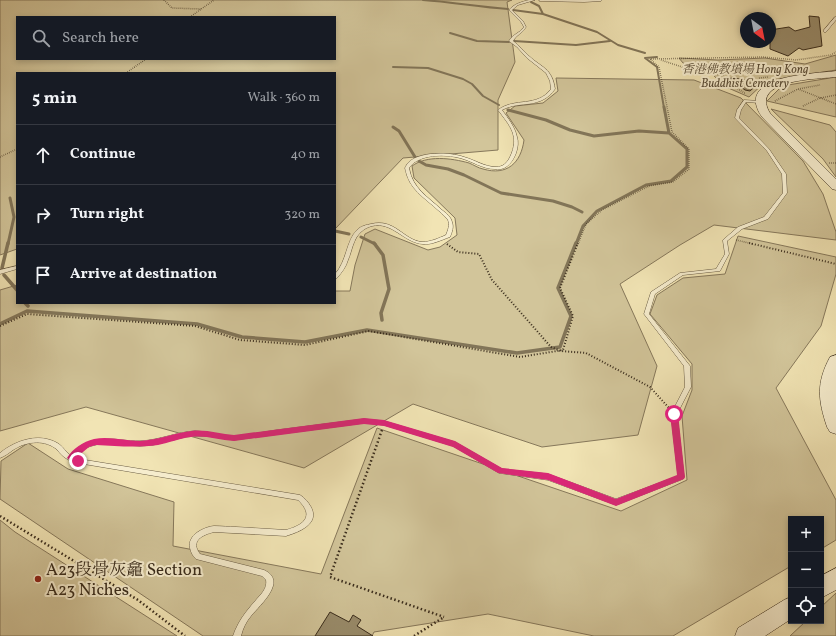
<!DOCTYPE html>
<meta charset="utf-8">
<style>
:root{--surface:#171b24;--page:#242831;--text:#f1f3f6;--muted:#9ea1a6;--line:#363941}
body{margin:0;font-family:Vollkorn,"Noto Serif TC",serif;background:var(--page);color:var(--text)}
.controls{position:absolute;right:12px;bottom:12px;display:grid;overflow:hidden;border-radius:0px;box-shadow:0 2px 6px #0003}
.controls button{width:36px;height:36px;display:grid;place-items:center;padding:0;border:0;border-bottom:1px solid var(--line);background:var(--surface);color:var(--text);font:20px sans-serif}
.compass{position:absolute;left:740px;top:12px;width:36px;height:36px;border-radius:50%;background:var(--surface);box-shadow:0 2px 6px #0003;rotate:148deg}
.stop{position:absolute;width:12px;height:12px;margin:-9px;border:3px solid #db2777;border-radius:50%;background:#fff}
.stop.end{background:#db2777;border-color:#fff;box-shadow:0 1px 4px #0008}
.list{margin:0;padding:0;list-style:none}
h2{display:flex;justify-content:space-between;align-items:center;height:52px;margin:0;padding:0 16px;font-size:17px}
h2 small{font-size:13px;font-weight:400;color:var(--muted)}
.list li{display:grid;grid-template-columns:26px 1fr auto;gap:12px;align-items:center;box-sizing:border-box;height:60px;padding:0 16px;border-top:1px solid var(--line)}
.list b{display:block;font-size:15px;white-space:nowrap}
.list em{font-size:13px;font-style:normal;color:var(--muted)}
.icon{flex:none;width:22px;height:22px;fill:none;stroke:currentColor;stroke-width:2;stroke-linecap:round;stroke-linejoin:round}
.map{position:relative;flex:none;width:836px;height:636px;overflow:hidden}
.search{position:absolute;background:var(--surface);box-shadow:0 2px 6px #0003;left:16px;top:16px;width:320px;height:44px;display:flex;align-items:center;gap:10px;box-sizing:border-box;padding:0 14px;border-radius:0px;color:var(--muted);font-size:15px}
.panel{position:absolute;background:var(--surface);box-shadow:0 2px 6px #0003;left:16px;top:72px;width:320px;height:232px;border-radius:0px}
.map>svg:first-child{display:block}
.green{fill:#d2c59a;stroke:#86785b;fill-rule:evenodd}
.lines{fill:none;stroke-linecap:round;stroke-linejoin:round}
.stream-far2{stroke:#827558;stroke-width:2}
.stream-far1{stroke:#827558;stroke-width:3}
.stream{stroke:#827558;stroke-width:3.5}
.building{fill:#998c6b;stroke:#392c1c}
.lane-casing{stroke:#675a42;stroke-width:1}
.secondary-casing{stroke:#392c1c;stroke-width:1}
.path-far2{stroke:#392c1c;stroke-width:1.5;stroke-dasharray:0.5 1.5;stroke-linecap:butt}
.path-far1{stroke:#392c1c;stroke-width:2;stroke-dasharray:1 2;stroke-linecap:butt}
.path{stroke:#392c1c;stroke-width:2.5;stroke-dasharray:1.5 2.5;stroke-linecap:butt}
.lane{fill:#f6edce;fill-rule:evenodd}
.secondary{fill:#f6edce;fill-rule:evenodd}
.route{fill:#db2777}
.poi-dot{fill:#8f2418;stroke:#f6edce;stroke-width:1.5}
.labels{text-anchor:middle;stroke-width:4;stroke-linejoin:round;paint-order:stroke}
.far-park-label{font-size:12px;font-style:italic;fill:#584b35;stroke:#f6edce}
.near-poi-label{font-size:17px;fill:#392c1c;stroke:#f6edce;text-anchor:start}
</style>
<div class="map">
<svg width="836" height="636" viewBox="0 0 836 636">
<rect width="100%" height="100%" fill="#f1e4b4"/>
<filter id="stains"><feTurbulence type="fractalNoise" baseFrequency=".005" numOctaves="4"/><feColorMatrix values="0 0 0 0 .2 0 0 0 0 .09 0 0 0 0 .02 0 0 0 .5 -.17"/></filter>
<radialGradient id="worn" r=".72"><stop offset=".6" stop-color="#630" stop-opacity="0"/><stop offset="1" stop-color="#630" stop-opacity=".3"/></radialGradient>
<path class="green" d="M0,0H512L507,2L515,62L498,100V150L403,158L335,229V73H17V249L0,255ZM17,17H335V59H17Z
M836,55V70L766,81L749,97L726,87L713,75L683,63L679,58L718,60L765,58L805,64Z
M836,77V117L767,101L782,86Z
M556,78L694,80L741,98L803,161L823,194L836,232V240L714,225L680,245L620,284L657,366L638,435L542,447L413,404L304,468L86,407L0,431V290L17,285V303H335V291H350L355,265L365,234L375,229L428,250L440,247L457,235L455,218L414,178L412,166C427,155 451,158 469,163C474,165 478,168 483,169C507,176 521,163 524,140L506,113L515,106L543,103L558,91Z
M771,109L830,125L836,132V177L823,159Z
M738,236L836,257V274L821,326L776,388L836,500V540L821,549V519H791V566L673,636H594L488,614L374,632L372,636H203L0,499L1,461L28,443L68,469L174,502L173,546L321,574L377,428L621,511L687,480L682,416L692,390V364L650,314L657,295L683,278L725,274Z
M0,520L15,532L177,636H0Z
M836,593V636H790L806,621H821V607Z"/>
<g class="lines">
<path class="stream-far2" d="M423,0C452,2 479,7 508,9
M531,2L539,6L543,14
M513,10L543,14L597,32L618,45L645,53
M450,33L477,41L509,42
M514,41L576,45L610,41
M657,57L645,58L657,67L664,108
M393,67L428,68L463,79L472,84L483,96L499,105"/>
<path class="stream-far1" d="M508,110L546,120L570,130L594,136L639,131L669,133
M393,127L399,131L415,157
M419,161L426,165L448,169L464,175L501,193L553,201L572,207L582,212
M335,231L349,234
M361,237L375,244
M8,244L14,217L10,198
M576,244L583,226L597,211L646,185L671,181L687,167V149L669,133L664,107"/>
<path class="stream" d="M374,243L383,255L389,289L381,313L382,320
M2,268L8,243
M4,275L17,290
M25,303L28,306
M0,324L27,311L197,324L242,337L305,342L367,330L517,353L560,347L571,316L558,288L576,243"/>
</g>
<path class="building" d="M809,16L819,17L822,46L803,50L799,48L788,56L770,49V30L789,27L795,31L810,27Z
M729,78L761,81L750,91L745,90Z
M330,612L349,622L353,615L361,620L357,626L373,636H315Z"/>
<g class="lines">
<g class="lane-casing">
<path id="lane" d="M529,0H535L518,5L512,10L523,21L526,27C523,33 516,35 513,41C519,45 523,51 529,56C542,68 552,68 555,89C540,110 521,100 502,110C508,118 515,127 517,137C520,146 515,161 506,167C503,169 498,170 495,169C482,169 472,161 460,158C445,154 418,154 409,168C413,189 427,196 442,210C446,213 451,217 452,222C454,227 452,232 450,237C441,240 432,245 423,244C404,243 392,221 372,226C368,227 364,229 361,232C353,239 352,251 348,260C346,267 342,272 337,278L335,279V274C347,261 346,241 357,230C361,226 366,225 371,224C395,218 403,240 422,242C431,242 439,238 446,235C448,230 450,225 448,220C446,217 442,214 439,211C424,197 409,190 405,168C406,166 407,164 408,163C419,151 450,152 464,157C475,160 485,167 496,167C503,167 507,163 510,157C520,136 510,126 498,110C515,97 537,108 551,89L550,81L546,73L527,58L517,47L509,41C513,34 520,33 524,27L521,22L509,10C514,4 521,2 529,0Z
M539,0H602L601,1L584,2L540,1Z
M835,17H836V20L826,32H824V30Z
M744,100L760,101L762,102L760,103L746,102L741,110L739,118L769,149L786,174L787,193L768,219L742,229L727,241L729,254L720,271L683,275L655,294L649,314L690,366L691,387L677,414L684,477L683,479L616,505L548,480L499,473L453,446L384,425L364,423L234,440L207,436H196L185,437L153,445L140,446L111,444H99L91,446L86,448L76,457L79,459L300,495C305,498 308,502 311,507C320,524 299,532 286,536L214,532C202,535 190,541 200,554L264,570C288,581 260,605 251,616C246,622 243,628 241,636H233C239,618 250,607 262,593C265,589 267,585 266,580L262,576L196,559C193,556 191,553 190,548C187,535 204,527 214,526C222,526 229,527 236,527C253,528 269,529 286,530C304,525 315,516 298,500L78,463C73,462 68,460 64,457C60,454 58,450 55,448C42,439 25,442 13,450C9,453 5,456 0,458V453C16,440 40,432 59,444C63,447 66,452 70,455C78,446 87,441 99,440C113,437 127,442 141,441C160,440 177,432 195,431C208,431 221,436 234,436C248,435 263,432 277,430C306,426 335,423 364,419L384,421L455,442L502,469L548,474L616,499L678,476L671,414L685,387L684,366L644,314L651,292L680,273L716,269L725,254L723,241V240L738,227L764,217L783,193L782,174L767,151L735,118L737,110Z
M17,266V269L0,274V270Z"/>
</g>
<g class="secondary-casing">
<path id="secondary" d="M836,71V77C818,79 749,79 770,113L836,179V190L832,189L762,117C733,75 813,74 836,71Z
M836,355V434L830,432L827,427C818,400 816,383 830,357Z
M836,568V590L821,598V576Z
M791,597V619L765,636H735L738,628L784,600Z"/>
</g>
<path class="path-far2" d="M164,0L172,8L201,9
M190,17L214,0
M661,60L685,68L724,76L730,84L746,94
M126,73L146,59
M759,78L768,77
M798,89L836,104
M775,101L798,89L820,85
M803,106L820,98L836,95
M0,157L17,149
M829,163H836
M736,240L753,244
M578,244L586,224L602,210L649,186L673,182L689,169V149L672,132L659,67L650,59L763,57L796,60L831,55L836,52"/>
<path class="path-far1" d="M749,243L836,264
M447,244L458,252L479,254L492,280L551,347L561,351L586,353L650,387L669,408
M0,326L27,314L195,326L240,340L305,345L369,331L520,357L563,350L573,316L560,288L578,243"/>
<path class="path" d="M382,430L330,577L444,617
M0,516L138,600L185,636
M414,636L444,617"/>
<use href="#lane" class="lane"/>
<use href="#secondary" class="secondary"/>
</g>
<path class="route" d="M671,412H677L678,414L685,477L684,479L616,506L548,480L498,473L453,447L384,426L364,424L234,441C219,440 205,435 191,437C180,438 169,443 158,445C137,448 116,446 96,445L89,447L77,457L81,459V464H75L67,458C73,448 83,442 94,439C109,436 126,441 140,441C158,440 174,433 191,431C206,429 220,434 234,435L364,418L384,420L455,441L502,468L548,473L616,499L677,475L670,414Z"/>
<circle class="poi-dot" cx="38" cy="579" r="4"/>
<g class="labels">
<g class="far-park-label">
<text x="745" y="73">香港佛教墳場 Hong Kong<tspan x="745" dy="14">Buddhist Cemetery</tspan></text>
</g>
<g class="near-poi-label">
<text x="46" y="575">A23段骨灰龕 Section<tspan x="46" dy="20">A23 Niches</tspan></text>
</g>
</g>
<rect width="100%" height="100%" filter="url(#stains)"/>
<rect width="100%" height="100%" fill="url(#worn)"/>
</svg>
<div class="controls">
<button>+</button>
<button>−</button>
<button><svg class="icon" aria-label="locate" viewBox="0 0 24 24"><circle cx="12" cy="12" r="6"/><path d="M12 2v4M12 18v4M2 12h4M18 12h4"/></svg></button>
</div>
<svg class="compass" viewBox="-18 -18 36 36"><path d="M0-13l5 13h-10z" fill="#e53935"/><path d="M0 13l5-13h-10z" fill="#9ea1a6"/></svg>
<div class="stop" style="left:674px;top:414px"></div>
<div class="stop end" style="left:78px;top:461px"></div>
<div class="search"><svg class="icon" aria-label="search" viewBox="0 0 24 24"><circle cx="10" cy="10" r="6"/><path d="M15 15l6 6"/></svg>Search here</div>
<section class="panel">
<h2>5 min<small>Walk · 360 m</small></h2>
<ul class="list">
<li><svg class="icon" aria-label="ahead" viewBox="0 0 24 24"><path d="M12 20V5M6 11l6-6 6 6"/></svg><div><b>Continue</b></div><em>40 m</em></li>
<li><svg class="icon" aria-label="right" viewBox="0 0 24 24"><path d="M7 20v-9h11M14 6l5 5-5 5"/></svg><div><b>Turn right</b></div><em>320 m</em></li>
<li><svg class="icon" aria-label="arrive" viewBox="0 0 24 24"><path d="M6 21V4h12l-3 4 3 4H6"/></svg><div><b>Arrive at destination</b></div></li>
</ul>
</section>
</div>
